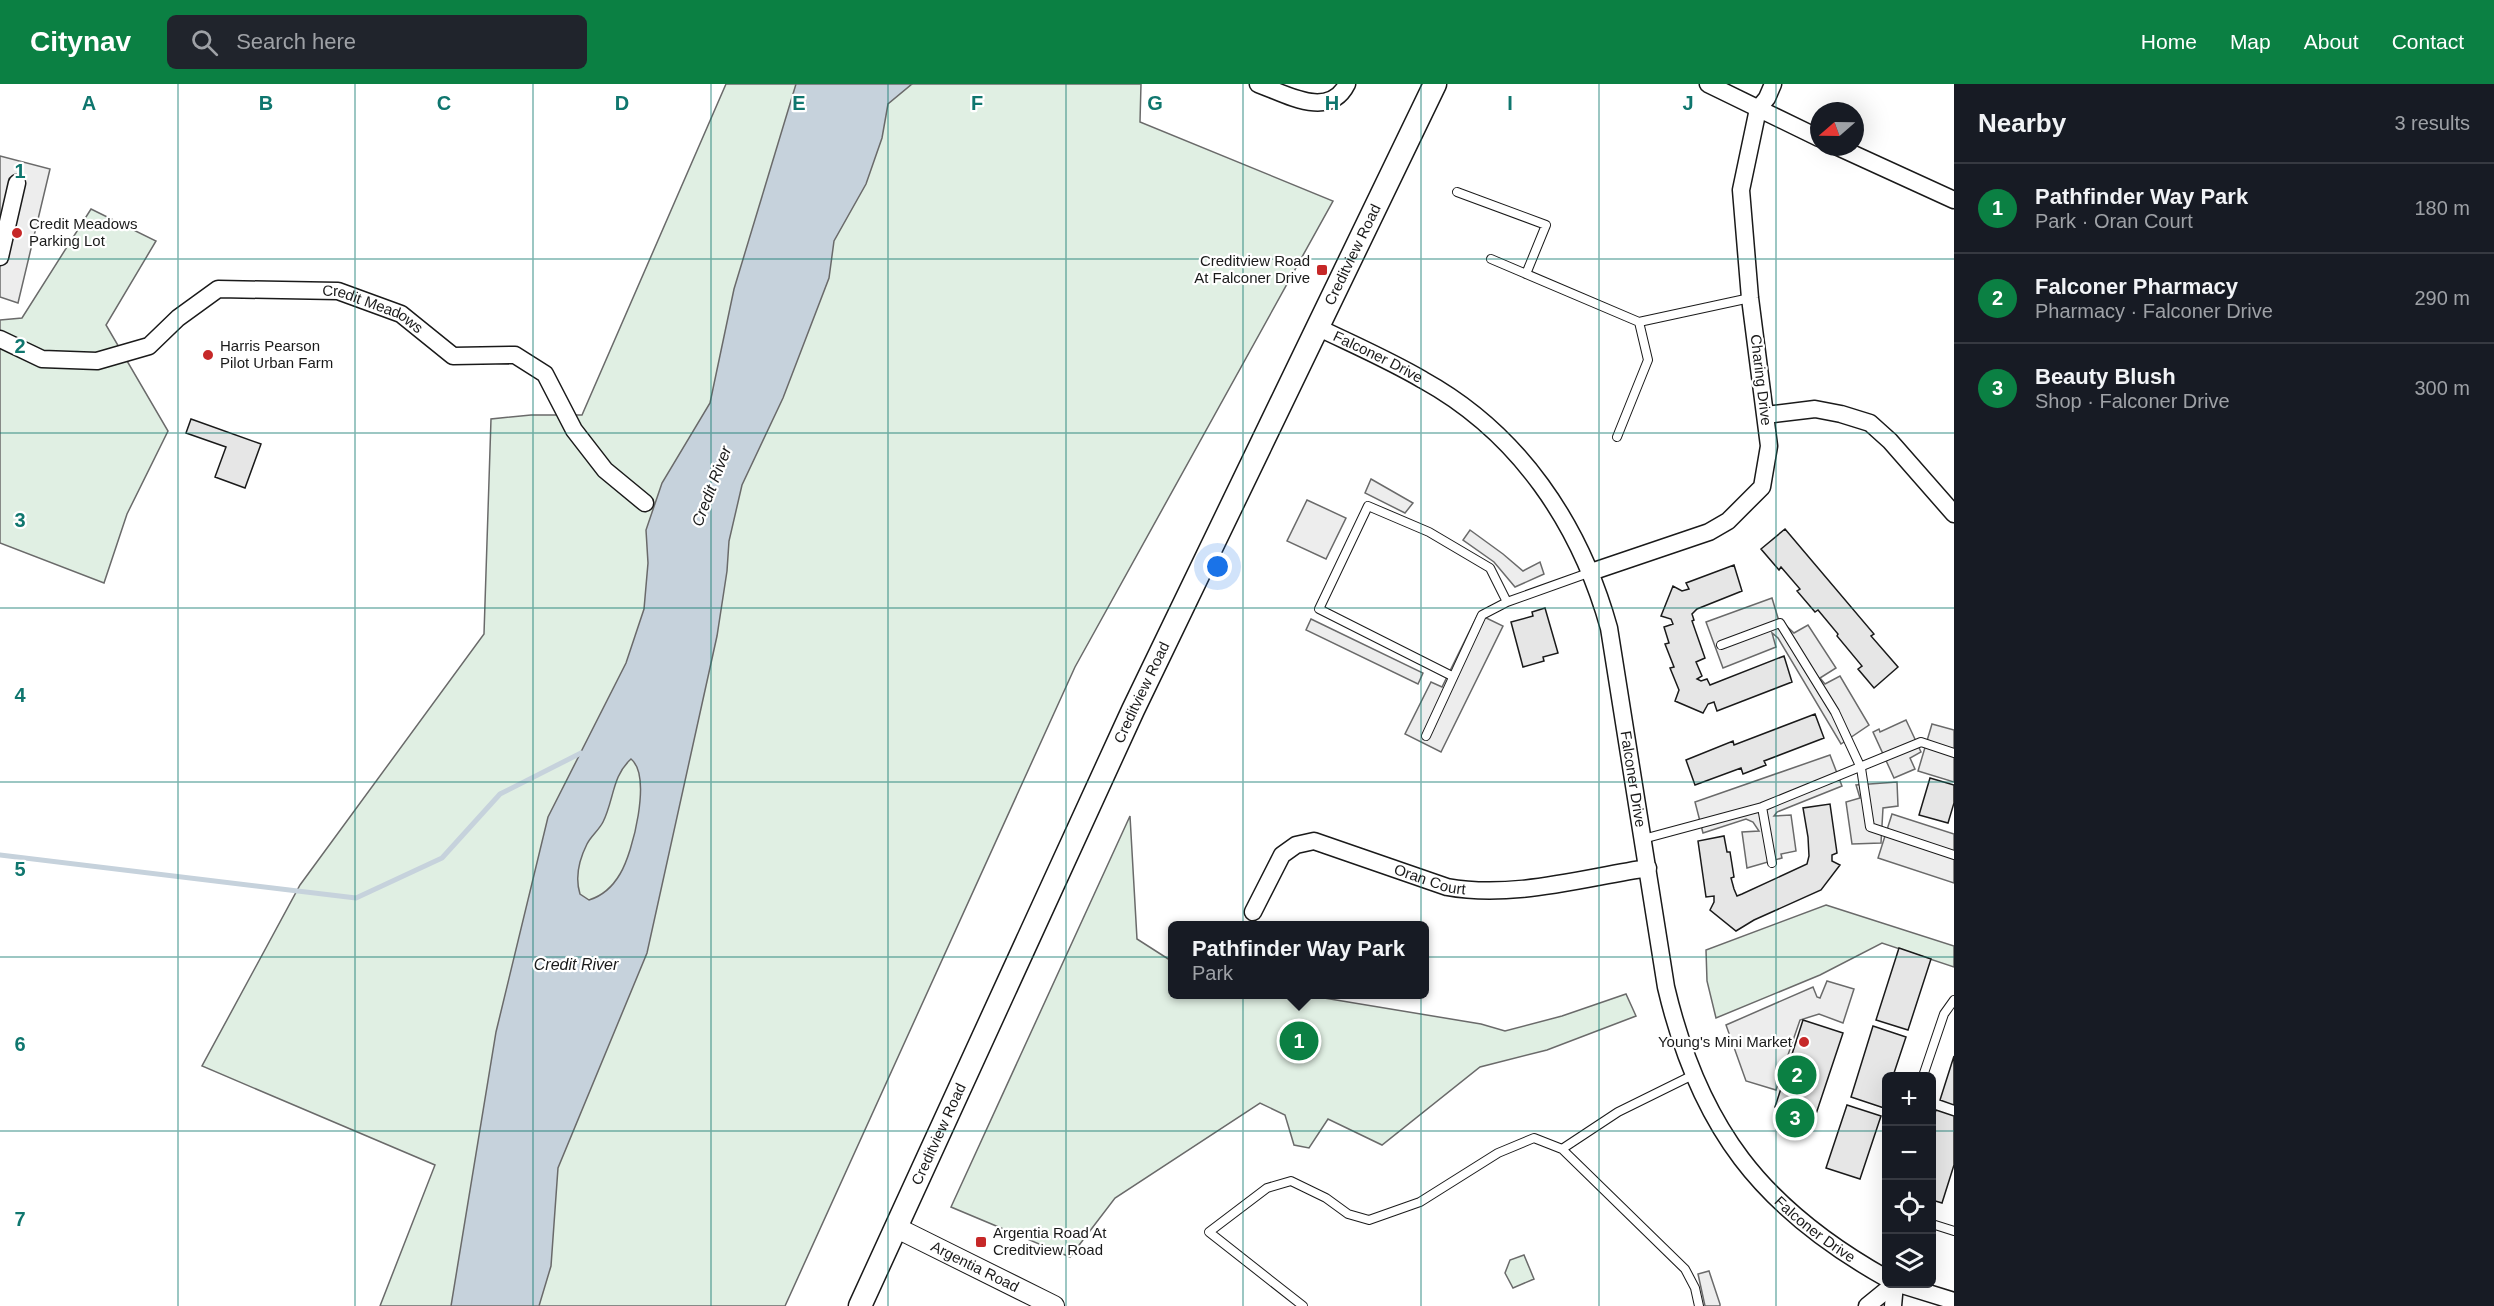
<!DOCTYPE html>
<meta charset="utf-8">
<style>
:root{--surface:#171b24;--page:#20242c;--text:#f1f3f6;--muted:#9ea1a6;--line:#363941;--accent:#0b8043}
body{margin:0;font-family:Arial,sans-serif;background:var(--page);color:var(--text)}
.controls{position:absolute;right:18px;bottom:18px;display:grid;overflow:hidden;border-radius:9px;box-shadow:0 6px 24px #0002}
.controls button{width:54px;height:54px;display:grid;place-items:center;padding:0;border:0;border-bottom:2px solid var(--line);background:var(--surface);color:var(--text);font:30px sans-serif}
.compass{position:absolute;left:1810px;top:18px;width:54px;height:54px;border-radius:50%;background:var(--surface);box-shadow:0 6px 24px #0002;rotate:250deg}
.you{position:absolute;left:1218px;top:483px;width:21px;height:21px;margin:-15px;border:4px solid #fff;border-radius:50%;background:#1a73e8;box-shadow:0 0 0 9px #1a73e833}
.badge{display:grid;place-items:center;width:39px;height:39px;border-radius:50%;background:var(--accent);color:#fff;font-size:20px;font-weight:700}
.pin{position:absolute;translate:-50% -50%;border:3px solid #fff;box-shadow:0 2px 6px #0006}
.popup{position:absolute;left:1168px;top:837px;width:261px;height:78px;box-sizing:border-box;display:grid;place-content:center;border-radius:9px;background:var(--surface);filter:drop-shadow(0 2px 4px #0005);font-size:20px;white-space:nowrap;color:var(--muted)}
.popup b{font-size:22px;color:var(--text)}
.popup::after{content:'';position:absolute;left:50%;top:100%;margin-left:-12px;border:12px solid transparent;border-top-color:var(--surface)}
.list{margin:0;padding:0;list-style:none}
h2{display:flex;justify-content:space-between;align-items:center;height:78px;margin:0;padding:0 24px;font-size:26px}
h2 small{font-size:20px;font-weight:400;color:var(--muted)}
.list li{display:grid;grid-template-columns:39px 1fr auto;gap:18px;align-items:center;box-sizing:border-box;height:90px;padding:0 24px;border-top:2px solid var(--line)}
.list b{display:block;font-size:22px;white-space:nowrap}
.list p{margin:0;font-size:20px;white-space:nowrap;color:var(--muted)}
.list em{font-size:20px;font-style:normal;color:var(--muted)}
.icon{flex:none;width:33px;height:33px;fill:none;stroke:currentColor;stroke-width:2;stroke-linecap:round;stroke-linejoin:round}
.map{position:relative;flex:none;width:1954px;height:1222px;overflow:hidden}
header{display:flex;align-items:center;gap:36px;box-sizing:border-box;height:84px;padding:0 30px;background:var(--accent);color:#fff}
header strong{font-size:28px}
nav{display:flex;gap:33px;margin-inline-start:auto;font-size:21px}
.search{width:420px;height:54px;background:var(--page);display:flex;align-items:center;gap:15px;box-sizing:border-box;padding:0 21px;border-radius:9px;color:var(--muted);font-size:22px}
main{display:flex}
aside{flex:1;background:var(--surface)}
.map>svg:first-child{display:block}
.green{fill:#e0efe3;stroke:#6a6a6a;stroke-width:1.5}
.parking{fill:#ededed;stroke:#6a6a6a;stroke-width:1.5}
.water{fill:#c6d2dc;stroke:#6a6a6a;stroke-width:1.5;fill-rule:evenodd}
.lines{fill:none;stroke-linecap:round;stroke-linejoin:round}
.stream{stroke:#c6d2dc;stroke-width:5}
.building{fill:#e6e6e6;stroke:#1a1a1a;stroke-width:1.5}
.service-casing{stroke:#1a1a1a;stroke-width:10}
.minor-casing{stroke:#1a1a1a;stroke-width:19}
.tertiary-casing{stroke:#1a1a1a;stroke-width:22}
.secondary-casing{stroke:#1a1a1a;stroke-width:25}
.service{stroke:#fff;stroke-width:8}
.minor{stroke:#fff;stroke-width:16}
.tertiary{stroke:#fff;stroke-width:20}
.secondary{stroke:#fff;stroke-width:22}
.grid{fill:none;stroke:#0f766e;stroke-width:1.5;stroke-opacity:0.55}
.poi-dot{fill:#c62828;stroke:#fff;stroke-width:2}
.labels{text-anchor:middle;stroke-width:4.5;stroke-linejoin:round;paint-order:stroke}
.poi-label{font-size:15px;fill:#1a1a1a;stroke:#fff;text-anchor:start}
.street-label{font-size:15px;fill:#1a1a1a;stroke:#fff}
.water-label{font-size:16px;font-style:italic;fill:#1a1a1a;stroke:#fff}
.grid-label{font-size:20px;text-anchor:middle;font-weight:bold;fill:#0f766e;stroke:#fff;stroke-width:4.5;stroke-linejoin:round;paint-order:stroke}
</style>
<header>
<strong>Citynav</strong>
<div class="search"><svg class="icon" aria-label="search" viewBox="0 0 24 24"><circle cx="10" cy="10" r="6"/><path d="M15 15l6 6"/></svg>Search here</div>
<nav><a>Home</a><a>Map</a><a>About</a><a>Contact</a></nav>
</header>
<main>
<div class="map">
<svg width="1954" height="1222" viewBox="0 0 1954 1222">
<rect width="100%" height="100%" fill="#fff"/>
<path class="green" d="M726,0H1141L1140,38L1333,117L1075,583L785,1222H380L435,1081L202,982L300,801L484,550L491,335L531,331H582Z
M91,125L156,157L106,241L168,347L127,430L104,499L0,459V236L22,234Z
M1130,732L1137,855L1173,878V910L1306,911L1481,940L1505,947L1562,932L1626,910L1636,932L1547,966L1480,983L1382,1061L1328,1035L1309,1064L1294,1061L1285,1031L1260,1019L1115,1114L1070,1173L951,1123Z
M1826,821L1954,862V883L1882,859L1820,891L1716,934L1707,897L1706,866Z
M1524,1171L1534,1195L1513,1204L1505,1189L1510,1176Z"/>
<path class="parking" d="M0,72L50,85L18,219L0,213Z
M1371,395L1413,419L1405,429L1365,409Z
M1307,416L1346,434L1326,475L1287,457Z
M1470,446L1503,470L1523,487L1540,478L1544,490L1515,503L1494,478L1463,456Z
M1772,514L1778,534L1794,549L1808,541L1836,584L1820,594L1825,600L1840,592L1869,641L1841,660L1778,554L1772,549L1776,563L1723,584L1706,538Z
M1478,530L1503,542L1441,668L1405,650L1431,598L1442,603Z
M1311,535L1423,589L1418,600L1306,546Z
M1906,636L1921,668L1910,674L1915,685L1894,694L1873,648L1879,645L1880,648Z
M1932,640L1954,646V698L1918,687Z
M1830,671L1842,702L1777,728L1774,732L1791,731L1796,767L1781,770L1782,774L1747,784L1742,748L1759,747L1753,738L1746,735L1703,749L1695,718Z
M1897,698L1898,722L1883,724L1881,759L1852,760L1846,718L1860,714L1856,701Z
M1892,730L1954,750V799L1878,774Z
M1827,897L1854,905L1843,939L1819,930L1800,936L1776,1006L1746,997L1726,941L1813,903L1817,913L1820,914Z
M1709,1187L1720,1220V1222H1705L1698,1190Z"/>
<path class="water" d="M796,0H912L888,20L882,54L866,100L834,157L829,194L783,314L742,401L729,457L727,487L717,552L647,869L558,1084L551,1182L539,1222H451L496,948L548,733L626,579L644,525L648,479L646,446L662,399L710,319L734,205ZM631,675C652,692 633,769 620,790C613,802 602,812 589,816L580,810C575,794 579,776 587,760C591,752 599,746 603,738C614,716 612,692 631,675Z"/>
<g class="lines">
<path class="stream" d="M0,771L356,814L442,774L500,710L581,669"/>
</g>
<path class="building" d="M191,335L261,360L245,404L215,393L226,363L186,349Z
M1785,445L1874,550L1871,552L1898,583L1874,604L1858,585L1862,582L1837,552L1838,550L1818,526L1815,528L1797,507L1800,505L1781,483L1779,486L1761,465Z
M1734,481L1742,507L1697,525L1692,530L1694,536L1692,537L1705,574L1696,578L1702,592L1697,595L1701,597L1707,595L1710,601L1784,572L1792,598L1717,627L1714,618L1708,620L1703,629L1675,617L1679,606L1670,584L1674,583L1665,560L1669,559L1664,543L1673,540L1671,535L1661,532L1673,502L1682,507L1689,505L1686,499Z
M1545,524L1558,569L1543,573L1544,577L1523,583L1511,538L1533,532L1532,528Z
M1815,630L1824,654L1764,677L1766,681L1743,690L1741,684L1695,701L1686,676L1733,657L1734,661Z
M1930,694L1954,701V719L1948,739L1919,731Z
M1830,720L1837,769L1832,771V777L1840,781L1821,806L1754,836L1736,847L1710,826L1714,818V812L1706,813L1698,757L1724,752L1727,768H1730L1734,793L1731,794L1734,805L1737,812L1742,810L1807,780L1809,772L1808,753L1803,724Z
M1899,864L1931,875L1908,946L1876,936Z
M1803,936L1843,949L1811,1045L1785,1036L1787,1031L1781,1029L1783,1025L1775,1023Z
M1873,942L1906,953L1893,992H1886V1014L1884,1024L1851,1013Z
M1954,972V1021L1940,1016Z
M1847,1021L1881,1032L1860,1095L1826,1084Z
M1936,1026L1954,1032V1081L1942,1119L1932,1116V1039Z"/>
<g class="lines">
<g class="service-casing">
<path id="service" d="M1457,108L1546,141L1526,190
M1491,175L1639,238L1750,214
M1617,353L1648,276L1639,238
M1721,561L1780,539L1835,628L1861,684L1870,743L1954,771
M1452,592L1319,525L1368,422L1429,448L1490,484L1507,518
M1426,652L1482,531L1507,518L1591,488
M1762,723L1772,779
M1643,755L1762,723L1921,658L1954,669
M1923,992L1944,930L1954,916
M1562,1065L1618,1028L1693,991
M1932,1140L1954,1147
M1303,1222L1209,1148L1267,1104L1291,1097L1326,1114L1348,1130L1369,1136L1420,1118L1498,1069L1534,1054L1562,1065L1685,1185L1695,1204L1699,1222"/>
</g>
<g class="minor-casing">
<g id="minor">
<path d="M1258,0C1286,10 1329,36 1347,0"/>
<path d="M1708,0L1819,54"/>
<path d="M1838,63L1954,116"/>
<path d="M0,173L17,99"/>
<path id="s1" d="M1317,243C1352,260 1389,276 1423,296C1519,349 1580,440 1609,544L1666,903C1699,1043 1761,1124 1886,1194"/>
<path id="s2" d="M0,255L42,275L97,277L149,262L178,234L218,205L338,207L401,230L453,272L515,271L545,290L574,346L605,386L645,419"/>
<path d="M1766,331L1815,325L1841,330L1870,339L1890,357L1954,430"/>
<path d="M1591,488L1709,448L1728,437L1762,403L1769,362L1750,214L1741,106L1758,25L1767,14L1773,0"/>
<path id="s3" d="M1253,828L1282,771L1296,761L1314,757L1447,803C1513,815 1582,794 1648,784"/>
<path d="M1899,1200L1954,1217"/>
<path d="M1867,1222L1894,1200"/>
<path d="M1893,1222L1895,1200"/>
</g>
</g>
<g class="tertiary-casing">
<g id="tertiary">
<path id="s4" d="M897,1144L1054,1222"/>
</g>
</g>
<g class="secondary-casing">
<g id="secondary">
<path id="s5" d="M860,1222L1133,626L1435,0"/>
</g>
</g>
<use href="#service" class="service"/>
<use href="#minor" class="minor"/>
<use href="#tertiary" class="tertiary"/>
<use href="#secondary" class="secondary"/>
</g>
<path class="grid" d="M178,0V1222M355,0V1222M533,0V1222M711,0V1222M888,0V1222M1066,0V1222M1243,0V1222M1421,0V1222M1599,0V1222M1776,0V1222M0,175H1954M0,349H1954M0,524H1954M0,698H1954M0,873H1954M0,1047H1886M1932,1047H1954"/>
<g class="poi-dot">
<circle cx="17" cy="149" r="6"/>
<rect x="1316" y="180" width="12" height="12" rx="3"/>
<circle cx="208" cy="271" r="6"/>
<circle cx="1804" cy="958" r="6"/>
<rect x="975" y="1152" width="12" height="12" rx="3"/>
</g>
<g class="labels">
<g class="poi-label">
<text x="29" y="145">Credit Meadows<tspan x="29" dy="17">Parking Lot</tspan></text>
<text x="1310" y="182" text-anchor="end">Creditview Road<tspan x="1310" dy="17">At Falconer Drive</tspan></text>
<text x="220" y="267">Harris Pearson<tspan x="220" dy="17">Pilot Urban Farm</tspan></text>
<text x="1792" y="963" text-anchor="end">Young's Mini Market</text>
<text x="993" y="1154">Argentia Road At<tspan x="993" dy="17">Creditview Road</tspan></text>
</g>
<g class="street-label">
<text dy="5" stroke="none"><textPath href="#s5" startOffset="1161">Creditview Road</textPath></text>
<text dy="5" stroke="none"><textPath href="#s2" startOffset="404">Credit Meadows</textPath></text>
<text dy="5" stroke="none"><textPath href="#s1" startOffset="68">Falconer Drive</textPath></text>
<text transform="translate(1761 296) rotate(83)" y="5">Charing Drive</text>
<text dy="5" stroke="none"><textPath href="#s5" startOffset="675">Creditview Road</textPath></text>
<text dy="5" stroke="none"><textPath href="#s1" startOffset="590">Falconer Drive</textPath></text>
<text dy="5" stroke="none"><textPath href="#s3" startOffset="222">Oran Court</textPath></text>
<text dy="5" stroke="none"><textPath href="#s5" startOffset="189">Creditview Road</textPath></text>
<text dy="5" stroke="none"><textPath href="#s1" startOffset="1092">Falconer Drive</textPath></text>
<text dy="5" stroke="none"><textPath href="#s4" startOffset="87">Argentia Road</textPath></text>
</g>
<g class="water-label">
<text transform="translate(711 402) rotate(-69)" y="6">Credit River</text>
<text x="576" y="886">Credit River</text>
</g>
</g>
<g class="grid-label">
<text x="89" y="26">A</text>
<text x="266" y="26">B</text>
<text x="444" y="26">C</text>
<text x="622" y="26">D</text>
<text x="799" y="26">E</text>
<text x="977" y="26">F</text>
<text x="1155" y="26">G</text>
<text x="1332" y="26">H</text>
<text x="1510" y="26">I</text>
<text x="1688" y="26">J</text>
<text x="20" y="94">1</text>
<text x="20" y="269">2</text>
<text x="20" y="443">3</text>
<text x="20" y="618">4</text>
<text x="20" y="792">5</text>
<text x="20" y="967">6</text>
<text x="20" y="1142">7</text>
</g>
</svg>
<div class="controls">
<button>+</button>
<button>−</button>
<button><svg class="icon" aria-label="locate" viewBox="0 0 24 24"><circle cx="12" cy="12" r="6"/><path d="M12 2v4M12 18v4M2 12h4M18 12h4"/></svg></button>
<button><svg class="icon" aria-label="layers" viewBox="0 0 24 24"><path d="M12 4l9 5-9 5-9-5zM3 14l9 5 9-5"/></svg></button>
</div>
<svg class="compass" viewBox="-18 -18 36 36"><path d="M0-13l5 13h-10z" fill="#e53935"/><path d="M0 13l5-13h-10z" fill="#9ea1a6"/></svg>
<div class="you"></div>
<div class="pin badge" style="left:1299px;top:957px">1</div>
<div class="popup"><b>Pathfinder Way Park</b>Park</div>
<div class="pin badge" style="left:1797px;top:991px">2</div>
<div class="pin badge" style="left:1795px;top:1034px">3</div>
</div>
<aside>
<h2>Nearby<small>3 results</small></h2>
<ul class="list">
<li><span class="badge">1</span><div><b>Pathfinder Way Park</b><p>Park · Oran Court</p></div><em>180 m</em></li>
<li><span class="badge">2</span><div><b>Falconer Pharmacy</b><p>Pharmacy · Falconer Drive</p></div><em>290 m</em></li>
<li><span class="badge">3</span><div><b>Beauty Blush</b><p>Shop · Falconer Drive</p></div><em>300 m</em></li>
</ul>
</aside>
</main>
